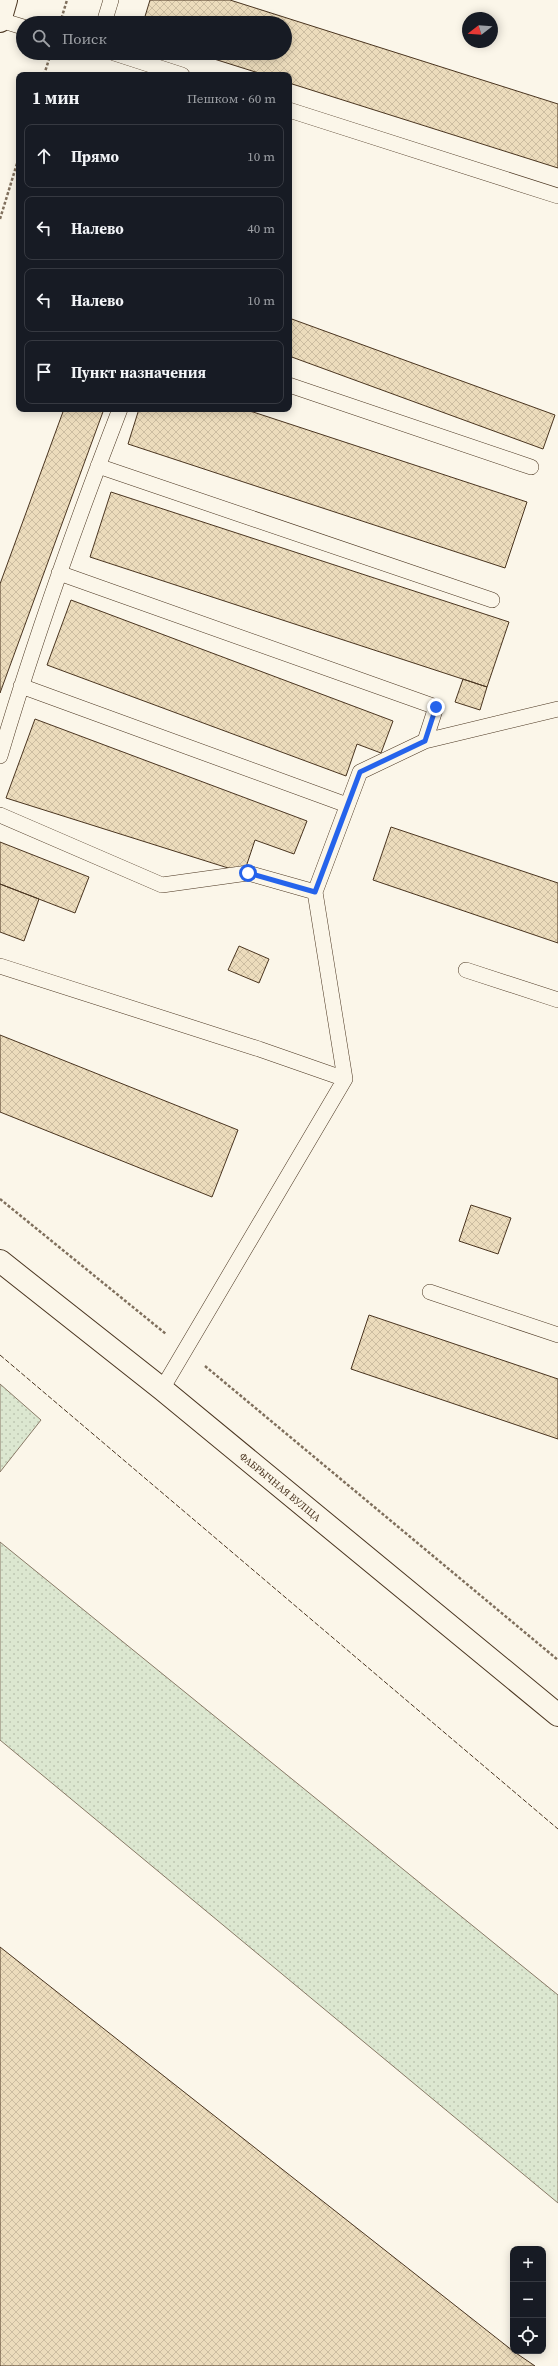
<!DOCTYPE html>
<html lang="ru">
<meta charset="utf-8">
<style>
:root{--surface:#171b24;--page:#20242c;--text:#f1f3f6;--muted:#9ea1a6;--line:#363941}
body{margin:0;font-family:"Source Serif 4",serif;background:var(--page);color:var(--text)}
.controls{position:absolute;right:12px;bottom:12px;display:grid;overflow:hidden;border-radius:8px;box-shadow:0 2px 10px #0003}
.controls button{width:36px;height:36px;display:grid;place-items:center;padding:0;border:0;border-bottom:1px solid var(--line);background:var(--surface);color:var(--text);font:20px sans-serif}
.compass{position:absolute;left:462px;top:12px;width:36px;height:36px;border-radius:50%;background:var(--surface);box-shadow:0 2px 10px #0003;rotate:253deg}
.stop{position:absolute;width:12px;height:12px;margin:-9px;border:3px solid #2563eb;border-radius:50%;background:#fff}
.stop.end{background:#2563eb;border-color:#fff;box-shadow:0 1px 4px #0008}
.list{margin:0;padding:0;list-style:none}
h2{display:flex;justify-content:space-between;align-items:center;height:52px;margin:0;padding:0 16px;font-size:17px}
h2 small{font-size:13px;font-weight:400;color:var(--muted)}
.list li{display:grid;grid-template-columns:26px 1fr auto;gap:12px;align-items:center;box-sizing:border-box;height:64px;margin:0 8px 8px;padding:0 8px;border:1px solid var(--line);border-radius:8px}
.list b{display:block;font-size:15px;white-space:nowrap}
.list em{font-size:13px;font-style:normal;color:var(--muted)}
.icon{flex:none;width:22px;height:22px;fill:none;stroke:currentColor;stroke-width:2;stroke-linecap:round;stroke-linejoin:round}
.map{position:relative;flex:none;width:558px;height:2366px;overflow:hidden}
.search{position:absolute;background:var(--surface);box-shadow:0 2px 10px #0003;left:16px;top:16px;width:276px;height:44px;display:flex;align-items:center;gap:10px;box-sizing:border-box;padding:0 14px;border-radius:22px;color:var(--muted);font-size:15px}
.panel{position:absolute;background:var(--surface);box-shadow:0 2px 10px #0003;left:16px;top:72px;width:276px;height:340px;border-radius:8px}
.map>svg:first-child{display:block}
.grass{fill:url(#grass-dots);stroke:#887966}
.building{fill:url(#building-cross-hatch);stroke:#4a3520}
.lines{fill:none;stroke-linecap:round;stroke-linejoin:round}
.service-casing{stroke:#4a3520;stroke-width:16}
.secondary-casing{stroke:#4a3520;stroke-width:24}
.path{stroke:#7f6f5c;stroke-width:2.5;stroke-dasharray:3 2;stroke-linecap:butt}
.service{stroke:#fbf6e9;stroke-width:15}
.secondary{stroke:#fbf6e9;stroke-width:22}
.fence{stroke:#4a3520;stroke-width:1;stroke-dasharray:5 2;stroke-linecap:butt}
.route{stroke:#2563eb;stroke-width:5}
.labels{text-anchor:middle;stroke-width:3;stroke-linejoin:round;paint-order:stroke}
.street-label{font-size:10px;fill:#4a3520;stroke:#fbf6e9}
</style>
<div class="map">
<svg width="558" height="2366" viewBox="0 0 558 2366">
<defs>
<pattern id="grass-dots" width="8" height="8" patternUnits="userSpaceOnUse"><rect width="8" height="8" fill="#dce7d0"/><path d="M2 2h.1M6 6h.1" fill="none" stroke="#bec7b2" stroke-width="1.8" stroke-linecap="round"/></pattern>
<pattern id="building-cross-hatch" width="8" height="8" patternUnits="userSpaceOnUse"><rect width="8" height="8" fill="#ecdcbc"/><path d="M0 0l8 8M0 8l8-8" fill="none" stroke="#ccbda1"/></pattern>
</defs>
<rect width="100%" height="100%" fill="#fbf6e9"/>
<path class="grass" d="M0,1384L41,1420L0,1472Z
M0,1542L558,1995V2203L0,1740Z"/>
<path class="building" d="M150,0H230L558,104V168L289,83V75H265L195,53H285V23H143Z
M289,318L555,415L543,449L289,356Z
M64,409H104L0,693V584Z
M139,409H244L527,502L505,568L128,444Z
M111,492L509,622L487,687L90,557Z
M71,600L393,721L381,753L357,744L346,776L47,665Z
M463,679L487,687L480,710L455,702Z
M35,719L307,821L294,854L255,840L244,873L6,798Z
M391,827L558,883V943L373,880Z
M0,842L89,877L75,913L0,884Z
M0,884L39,899L24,941L0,932Z
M239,946L269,959L259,983L228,970Z
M0,1035L238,1130L212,1197L0,1112Z
M471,1205L511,1218L498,1254L459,1241Z
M369,1315L558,1379V1439L351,1369Z
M0,1947L513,2351L535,2366H0Z"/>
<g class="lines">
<g class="service-casing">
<path id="service" d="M0,20L23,27
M104,23L111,0
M114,53L182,75
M289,110L558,196
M289,385L531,467
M98,466L492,600
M59,573L436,707L425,741
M21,686L347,805
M0,756C35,638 76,523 120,409
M0,815L162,885L248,873L315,892
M0,966L259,1049L345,1079
M466,970L558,1000
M430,1292L558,1335
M162,1389L345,1079L315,892L360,772L425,741L558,709"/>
</g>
<g class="secondary-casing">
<g id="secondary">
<path d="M0,21L6,0"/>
<path id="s1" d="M0,1261L162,1389L558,1715"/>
</g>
</g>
<path class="path" d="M60,23L67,0
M44,75L51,53
M0,219L19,157
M0,1199L166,1334
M205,1366L558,1660"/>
<use href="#service" class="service"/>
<use href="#secondary" class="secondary"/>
<path class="fence" d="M0,1355L558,1829"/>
</g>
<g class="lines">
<path class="route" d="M248,873L315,892L360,772L425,741L436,707"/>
</g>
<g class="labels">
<g class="street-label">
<text dy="4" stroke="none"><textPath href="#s1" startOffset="360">ФАБРЫЧНАЯ ВУЛІЦА</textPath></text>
</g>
</g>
</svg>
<div class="controls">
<button>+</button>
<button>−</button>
<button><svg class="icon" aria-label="locate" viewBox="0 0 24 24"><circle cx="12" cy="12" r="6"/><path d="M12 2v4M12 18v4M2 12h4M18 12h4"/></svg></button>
</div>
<svg class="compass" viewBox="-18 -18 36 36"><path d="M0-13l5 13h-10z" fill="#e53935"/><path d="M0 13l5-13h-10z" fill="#9ea1a6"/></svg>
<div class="stop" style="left:248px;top:873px"></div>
<div class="stop end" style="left:436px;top:707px"></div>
<div class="search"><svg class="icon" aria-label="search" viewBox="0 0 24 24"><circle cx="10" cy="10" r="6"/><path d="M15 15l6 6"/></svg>Поиск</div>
<section class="panel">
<h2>1 мин<small>Пешком · 60 m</small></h2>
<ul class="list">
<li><svg class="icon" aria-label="ahead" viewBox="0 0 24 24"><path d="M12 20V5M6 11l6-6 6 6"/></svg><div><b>Прямо</b></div><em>10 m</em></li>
<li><svg class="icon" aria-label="left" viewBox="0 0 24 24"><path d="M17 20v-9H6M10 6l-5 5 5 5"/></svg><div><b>Налево</b></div><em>40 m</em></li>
<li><svg class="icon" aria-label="left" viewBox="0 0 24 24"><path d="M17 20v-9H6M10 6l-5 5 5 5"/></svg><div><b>Налево</b></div><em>10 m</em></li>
<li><svg class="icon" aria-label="arrive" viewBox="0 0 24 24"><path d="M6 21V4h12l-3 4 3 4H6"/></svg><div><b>Пункт назначения</b></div></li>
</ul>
</section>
</div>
